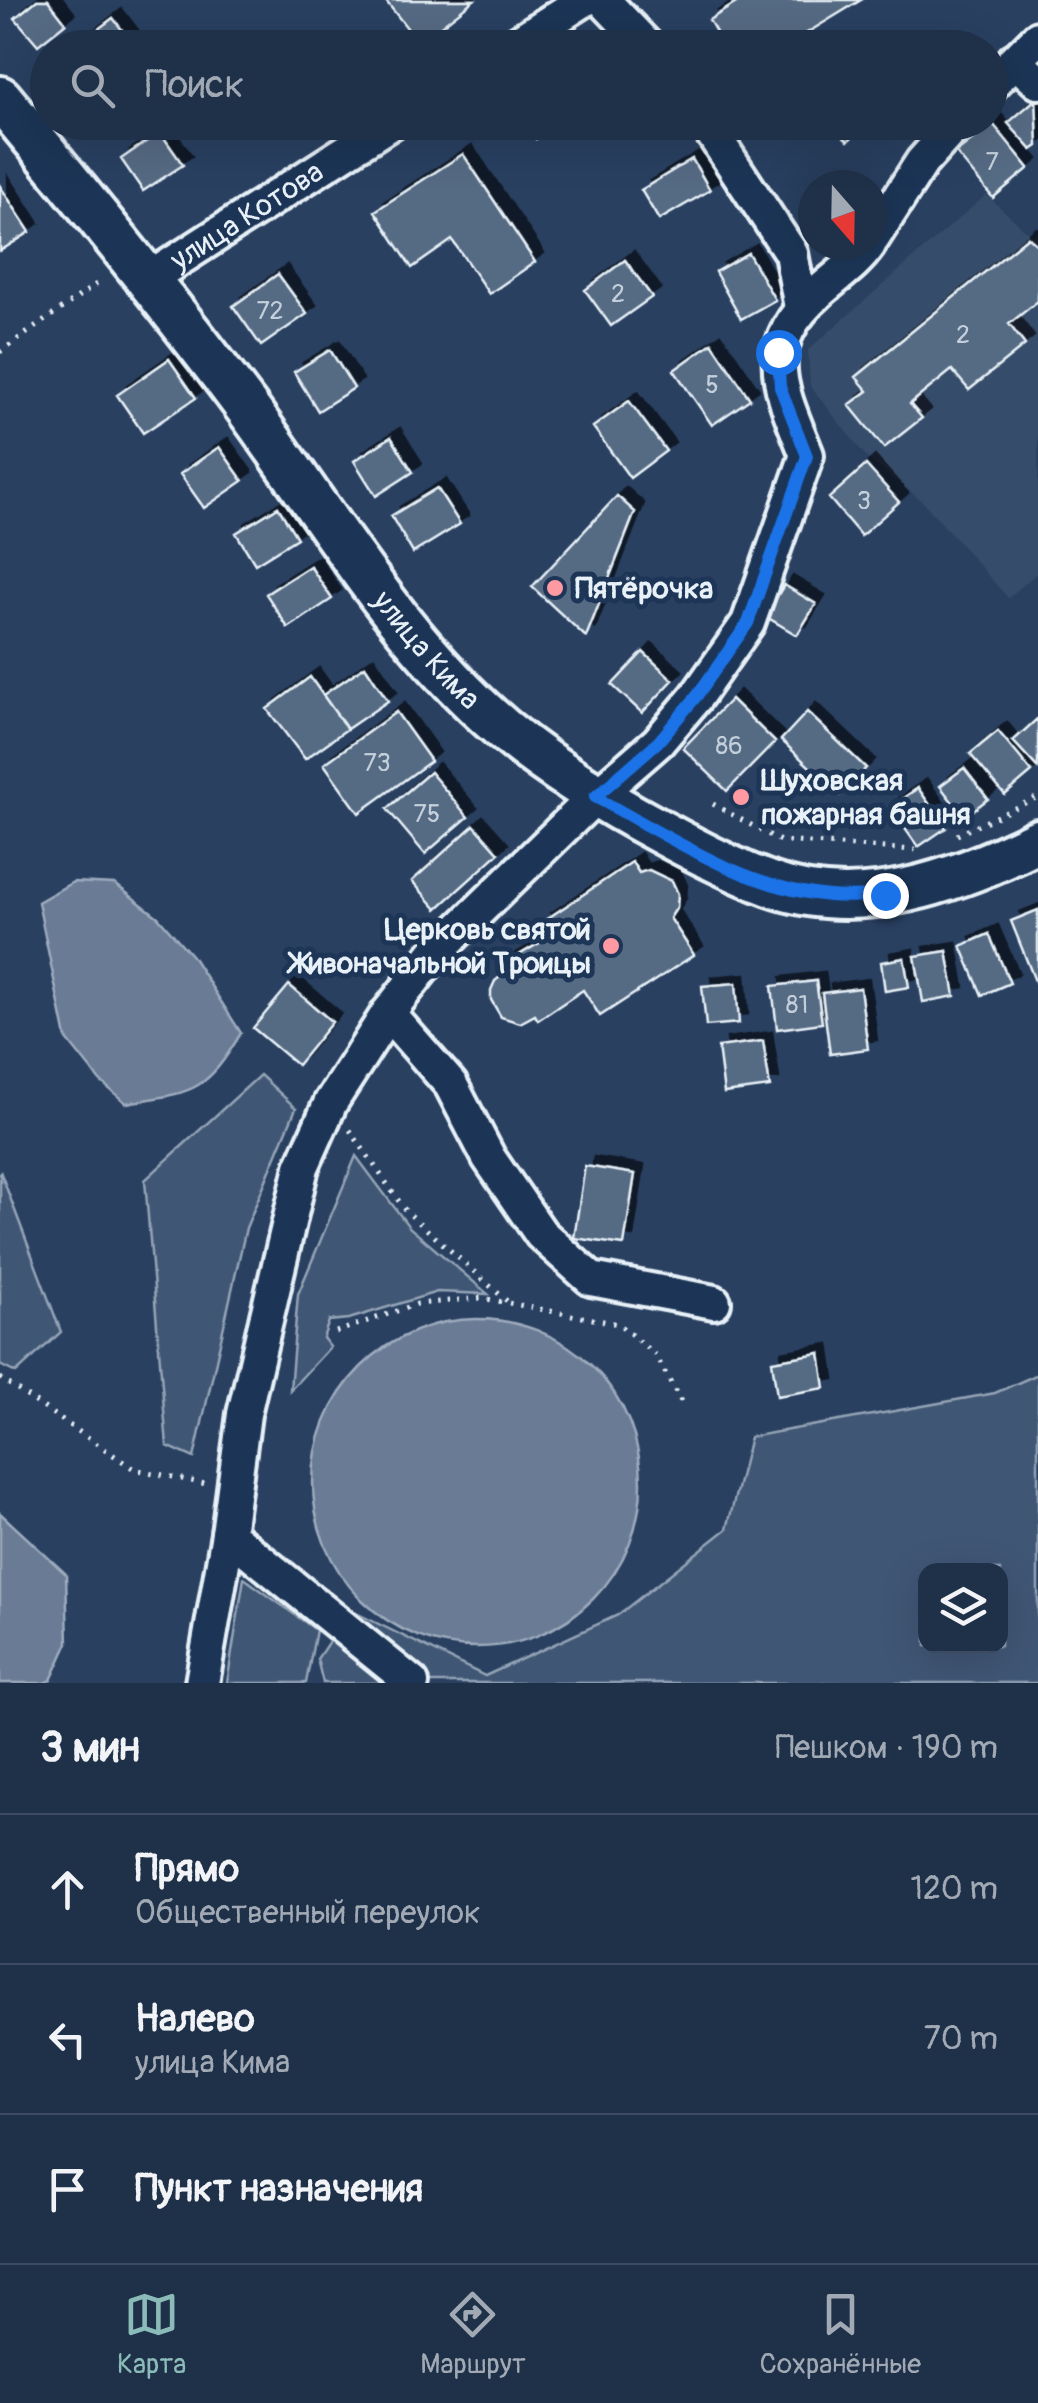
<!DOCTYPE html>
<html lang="ru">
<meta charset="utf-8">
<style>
:root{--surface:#1f3049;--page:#273850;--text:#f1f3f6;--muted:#a1a9b4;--line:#3c4b61;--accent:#8bbbb9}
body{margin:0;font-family:Pangolin,sans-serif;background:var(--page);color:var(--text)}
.controls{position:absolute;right:30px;bottom:30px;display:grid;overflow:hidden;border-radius:20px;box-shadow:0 10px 40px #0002}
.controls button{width:90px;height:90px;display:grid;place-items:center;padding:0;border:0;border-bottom:2px solid var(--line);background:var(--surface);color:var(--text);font:50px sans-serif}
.compass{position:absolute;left:798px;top:170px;width:90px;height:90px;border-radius:50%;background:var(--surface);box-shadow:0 10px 40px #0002;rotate:160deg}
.stop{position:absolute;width:30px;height:30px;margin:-22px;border:8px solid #1a73e8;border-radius:50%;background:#fff}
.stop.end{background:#1a73e8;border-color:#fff;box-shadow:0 2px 10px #0008}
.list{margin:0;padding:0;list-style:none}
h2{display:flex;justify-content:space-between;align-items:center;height:130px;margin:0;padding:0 40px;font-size:42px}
h2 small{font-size:32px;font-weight:400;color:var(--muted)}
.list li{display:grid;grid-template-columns:65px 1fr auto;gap:30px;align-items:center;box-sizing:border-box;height:150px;padding:0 40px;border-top:2px solid var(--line)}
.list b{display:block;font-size:38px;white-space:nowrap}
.list p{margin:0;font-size:32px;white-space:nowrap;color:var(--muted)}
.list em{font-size:32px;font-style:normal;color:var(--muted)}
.icon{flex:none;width:55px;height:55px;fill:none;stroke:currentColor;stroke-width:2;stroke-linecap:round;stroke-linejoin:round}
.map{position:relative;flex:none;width:1038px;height:1683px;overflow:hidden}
.search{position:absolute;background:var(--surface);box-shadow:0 10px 40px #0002;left:30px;right:30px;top:30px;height:110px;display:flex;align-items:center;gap:25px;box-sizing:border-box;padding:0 35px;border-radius:55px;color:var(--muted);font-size:38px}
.sheet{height:580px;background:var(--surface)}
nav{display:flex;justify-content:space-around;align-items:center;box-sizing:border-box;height:140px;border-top:2px solid var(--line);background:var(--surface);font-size:28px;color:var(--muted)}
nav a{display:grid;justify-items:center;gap:5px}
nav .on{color:var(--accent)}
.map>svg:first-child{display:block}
.built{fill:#364d6b}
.green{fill:#415774;stroke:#94a4b6;stroke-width:2.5;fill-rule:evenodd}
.water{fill:#6b7c95;stroke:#9dabbd;stroke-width:2.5}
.building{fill:#556a83;stroke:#e8f1f8;stroke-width:2.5;filter:url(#shadow)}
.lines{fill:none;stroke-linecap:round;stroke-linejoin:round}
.minor-casing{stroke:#e8f1f8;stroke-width:40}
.major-casing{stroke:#e8f1f8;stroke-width:50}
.path{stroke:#e8f1f8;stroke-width:5;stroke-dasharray:2.5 8;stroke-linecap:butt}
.minor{stroke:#1d3557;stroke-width:32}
.major{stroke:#1d3557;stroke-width:42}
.route{stroke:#1a73e8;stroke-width:12}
.poi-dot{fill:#ff9aa2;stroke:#1d3557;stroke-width:4}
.labels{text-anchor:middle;stroke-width:10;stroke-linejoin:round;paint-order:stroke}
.number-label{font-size:25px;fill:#c3cfdb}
.street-label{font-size:30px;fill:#e8f1f8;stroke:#1d3557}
.poi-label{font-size:30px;font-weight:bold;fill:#e8f1f8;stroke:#1d3557;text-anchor:start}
</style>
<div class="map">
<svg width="1038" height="1683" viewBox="0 0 1038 1683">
<defs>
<filter id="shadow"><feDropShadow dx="9" dy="-9" stdDeviation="0" flood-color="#0009"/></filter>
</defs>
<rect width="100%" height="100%" fill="#294061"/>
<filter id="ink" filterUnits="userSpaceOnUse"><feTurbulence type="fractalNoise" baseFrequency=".01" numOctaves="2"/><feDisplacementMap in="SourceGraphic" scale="20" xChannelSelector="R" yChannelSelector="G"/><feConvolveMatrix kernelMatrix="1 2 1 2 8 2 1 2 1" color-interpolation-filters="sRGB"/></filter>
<g filter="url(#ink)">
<path class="built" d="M986,195L1032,236L1038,231V572L1008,598L922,501L868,459L810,386L808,350Z"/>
<path class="green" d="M260,1075L296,1108L246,1228L194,1458L167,1446L145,1180Z
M356,1156L409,1227L488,1294L437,1292L349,1319L329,1321L323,1338L330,1347L290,1390L298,1294Z
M0,1171L61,1332L16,1373L0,1365Z
M1038,1374V1683H323L317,1659L350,1610L485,1676L618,1615L727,1529L750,1437L995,1393ZM926,1570H1000V1646H926Z
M244,1578L316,1630L306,1683H227Z"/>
<path class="water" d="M73,882L115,884L158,917L192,956L241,1033C205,1094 193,1092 126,1103L100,1081L66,1038L38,902Z
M313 1483a164 164 0 1 1 328 0a164 164 0 1 1-328 0Z
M0,1513L66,1574L68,1643L51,1680L44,1683H0Z"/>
<path class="building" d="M37,0H48L66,23L38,45L15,18Z
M385,0H474L419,43Z
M741,0H861L782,48H725L709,20Z
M113,18L136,48H73Z
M1036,99L1038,146L1032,150L1008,123Z
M528,122H565L536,139Z
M830,122H879L871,130L865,125L848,141Z
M993,124L1029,168L993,198L956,153Z
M160,132L183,165L143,191L121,159Z
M463,154L535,262L489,294L452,240L412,268L375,211Z
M692,159L710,190L659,220L641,190Z
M0,186L30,232L0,251Z
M1028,237L1038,246V301L1009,324L1025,345L969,390L952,370L910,404L922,418L884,448L849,405L868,391L856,377Z
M748,253L775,300L741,319L715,272Z
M625,260L652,297L611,326L585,290Z
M278,274L307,314L261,346L233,306Z
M712,343L750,399L712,425L674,370Z
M330,350L354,388L318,411L294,372Z
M169,359L196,398L143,433L117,395Z
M629,401L666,451L630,478L593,427Z
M391,437L413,472L376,496L354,461Z
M219,447L243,481L204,508L180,474Z
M866,465L899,502L861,536L829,498Z
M437,488L460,524L413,553L391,516Z
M617,496L635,512L586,637L532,587Z
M278,507L297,538L255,564L236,533Z
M310,566L332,599L288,628L266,594Z
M784,585L816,604L797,635L765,616Z
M643,652L673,680L642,713L612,685Z
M365,666L388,701L347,729L323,695Z
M310,677L347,729L305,759L267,709Z
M731,699L775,742L727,791L683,748Z
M396,712L431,761L359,813L324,764Z
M807,712L866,768L840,795L781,740Z
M1037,719H1038V768L1013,741Z
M998,731L1032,772L1005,795L970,754Z
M964,768L988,799L964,817L940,786Z
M430,772L468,817L425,854L387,809Z
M918,788L946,828L918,847L890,807Z
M474,825L499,853L437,909L412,881Z
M632,862L639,873L649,870L672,881L678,894L677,907L670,918L694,955L600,1016L583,990L538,1020L535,1015L520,1023L501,1017L491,1000V990L495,981L510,969L506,963L551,936L542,922Z
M1038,910V986H1037L1011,921Z
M989,934L1010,983L982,995L961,946Z
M947,951L955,996L923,1002L915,956Z
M904,958L909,987L885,991L881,962Z
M816,981L822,1023L777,1029L772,986Z
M736,983L739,1023L706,1026L702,986Z
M289,985L332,1022L297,1065L253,1028Z
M860,988L868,1049L830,1054L822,993Z
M763,1041L770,1087L724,1093L718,1047Z
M585,1166L635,1174L624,1245L574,1238Z
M820,1353L825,1388L777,1396L772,1361Z"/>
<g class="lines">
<g class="minor-casing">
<g id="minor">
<path d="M603,0L649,48"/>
<path d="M509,48L584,0"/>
<path d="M1014,60L1038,82"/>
<path d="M990,86L1038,38"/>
<path d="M705,122L791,253L801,308"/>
<path d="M873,238L922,162L958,122"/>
<path id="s1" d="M150,278L392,122"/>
<path d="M388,1013L451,1085L489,1158L541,1234L591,1279L714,1302"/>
<path d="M228,1534L412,1683"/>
<path d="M202,1683L228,1534L244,1414L302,1167L331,1102L388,1013L434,954L595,797L658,742L696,697L748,623L807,455C782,391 756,348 818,293C834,278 856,264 869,245"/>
</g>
</g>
<g class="major-casing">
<g id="major">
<path id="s2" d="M0,98C84,199 166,300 245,405C326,515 397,639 503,729C552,770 605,802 661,832C696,851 732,870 770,884C860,917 957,881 1038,841"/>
</g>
</g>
<path class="path" d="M0,352L102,280
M713,804L780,841L915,850
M957,835L1038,797
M350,1130L405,1210L507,1301
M336,1332L417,1304L482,1298L619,1324L656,1356L683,1405
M0,1378L134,1469L206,1484"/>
<use href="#minor" class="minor"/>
<use href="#major" class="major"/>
</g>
</g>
<g class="lines" filter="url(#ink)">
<path class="route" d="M778,352L780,387L807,456L748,623L696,697L658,742L595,797C668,836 746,889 830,896C848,898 867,896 885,895"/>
</g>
<g class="poi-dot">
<circle cx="555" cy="588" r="10"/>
<circle cx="741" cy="797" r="10"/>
<circle cx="611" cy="946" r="10"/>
</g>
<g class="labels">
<g class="number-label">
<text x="992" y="170">7</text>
<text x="618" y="302">2</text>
<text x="270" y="319">72</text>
<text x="963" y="343">2</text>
<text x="712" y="393">5</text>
<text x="864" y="509">3</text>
<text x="729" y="754">86</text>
<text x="377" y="771">73</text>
<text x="427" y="822">75</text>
<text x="797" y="1013">81</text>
</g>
<g class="street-label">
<text dy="10" stroke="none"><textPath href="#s1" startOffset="115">улица Котова</textPath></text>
<text dy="10" stroke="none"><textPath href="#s2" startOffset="698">улица Кима</textPath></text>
</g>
<g class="poi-label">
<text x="575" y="598">Пятёрочка</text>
<text x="761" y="790">Шуховская<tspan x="761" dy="34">пожарная башня</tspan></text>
<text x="591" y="939" text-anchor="end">Церковь святой<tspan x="591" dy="34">Живоначальной Троицы</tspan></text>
</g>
</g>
</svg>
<div class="controls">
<button><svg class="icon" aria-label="layers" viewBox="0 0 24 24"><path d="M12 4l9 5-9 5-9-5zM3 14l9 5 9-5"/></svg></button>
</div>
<svg class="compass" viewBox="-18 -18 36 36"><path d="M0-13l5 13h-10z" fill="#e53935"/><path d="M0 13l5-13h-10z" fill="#a1a9b4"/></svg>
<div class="stop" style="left:778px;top:352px"></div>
<div class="stop end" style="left:885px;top:895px"></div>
<div class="search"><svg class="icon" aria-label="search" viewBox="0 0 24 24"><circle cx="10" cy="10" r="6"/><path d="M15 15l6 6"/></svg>Поиск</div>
</div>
<section class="sheet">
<h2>3 мин<small>Пешком · 190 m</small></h2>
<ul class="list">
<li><svg class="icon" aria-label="ahead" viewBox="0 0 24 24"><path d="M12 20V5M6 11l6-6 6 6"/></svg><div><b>Прямо</b><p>Общественный переулок</p></div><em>120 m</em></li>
<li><svg class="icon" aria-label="left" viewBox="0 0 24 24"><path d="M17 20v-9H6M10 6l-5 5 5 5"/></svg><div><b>Налево</b><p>улица Кима</p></div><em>70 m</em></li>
<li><svg class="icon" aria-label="arrive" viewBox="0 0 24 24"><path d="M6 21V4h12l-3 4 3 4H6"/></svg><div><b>Пункт назначения</b></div></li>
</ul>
</section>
<nav>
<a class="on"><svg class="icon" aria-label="map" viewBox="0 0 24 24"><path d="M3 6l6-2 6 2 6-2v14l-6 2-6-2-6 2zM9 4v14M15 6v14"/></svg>Карта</a>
<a><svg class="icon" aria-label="directions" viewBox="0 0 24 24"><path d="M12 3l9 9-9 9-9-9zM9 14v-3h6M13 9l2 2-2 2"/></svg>Маршрут</a>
<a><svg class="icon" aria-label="saved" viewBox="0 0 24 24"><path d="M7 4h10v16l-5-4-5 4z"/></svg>Сохранённые</a>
</nav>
